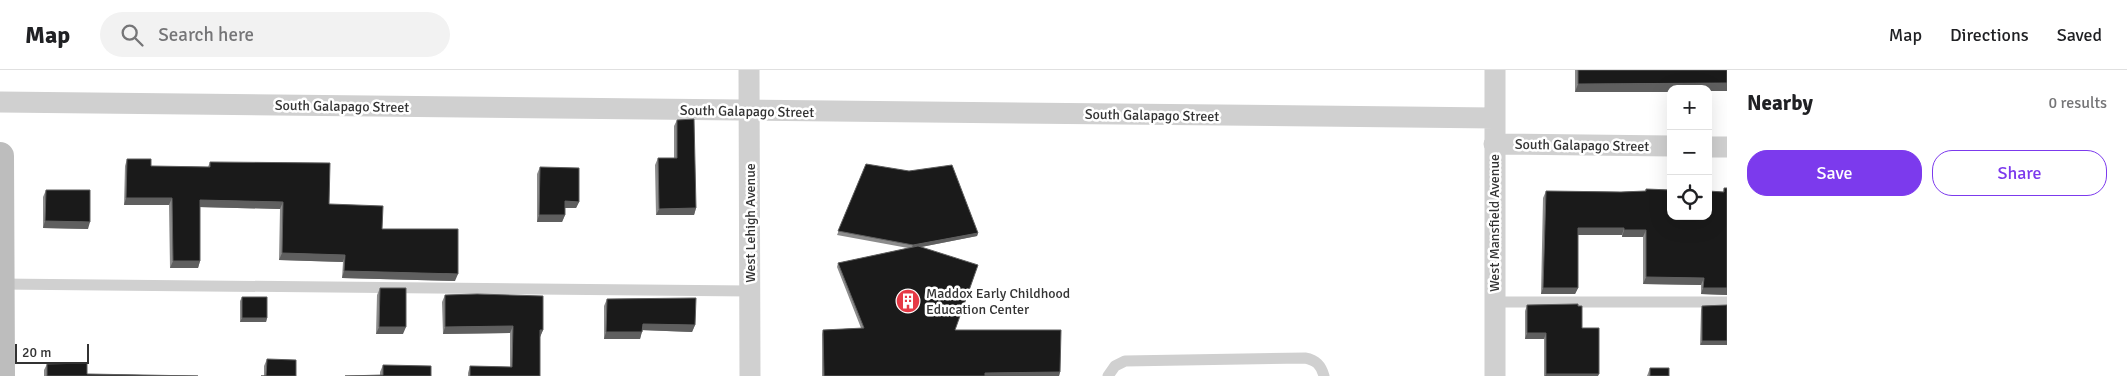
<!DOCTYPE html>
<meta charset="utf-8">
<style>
:root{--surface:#fff;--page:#f2f2f2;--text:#202124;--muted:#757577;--line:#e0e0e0;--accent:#7c3aed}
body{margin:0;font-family:Signika,sans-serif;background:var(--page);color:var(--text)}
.controls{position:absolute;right:15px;top:15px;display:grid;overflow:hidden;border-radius:10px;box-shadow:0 5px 20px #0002}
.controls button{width:45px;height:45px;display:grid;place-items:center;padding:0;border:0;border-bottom:1px solid var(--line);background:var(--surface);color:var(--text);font:25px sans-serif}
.scale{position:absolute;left:15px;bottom:12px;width:74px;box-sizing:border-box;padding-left:5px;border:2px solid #333;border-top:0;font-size:14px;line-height:18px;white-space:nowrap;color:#333;-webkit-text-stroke:4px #fff;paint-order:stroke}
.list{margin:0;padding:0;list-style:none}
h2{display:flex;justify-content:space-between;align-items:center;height:65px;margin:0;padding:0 20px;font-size:21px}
h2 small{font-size:16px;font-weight:400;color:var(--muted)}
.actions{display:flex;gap:10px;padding:15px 20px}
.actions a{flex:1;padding:11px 0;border:1px solid var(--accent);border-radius:20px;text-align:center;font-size:18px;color:var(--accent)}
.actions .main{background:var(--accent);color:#fff}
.icon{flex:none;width:28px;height:28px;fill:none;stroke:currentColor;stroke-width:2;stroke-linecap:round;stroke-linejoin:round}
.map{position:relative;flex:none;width:1727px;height:306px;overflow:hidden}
header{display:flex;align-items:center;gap:30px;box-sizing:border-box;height:70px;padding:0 25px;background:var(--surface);border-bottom:1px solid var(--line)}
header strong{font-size:24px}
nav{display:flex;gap:28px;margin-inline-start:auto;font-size:18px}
.search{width:350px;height:45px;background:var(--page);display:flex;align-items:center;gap:12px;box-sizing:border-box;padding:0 18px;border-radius:28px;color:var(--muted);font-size:19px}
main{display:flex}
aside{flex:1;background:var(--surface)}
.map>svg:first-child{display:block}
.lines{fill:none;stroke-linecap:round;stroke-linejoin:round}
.lane{stroke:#d0d0d0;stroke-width:11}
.street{stroke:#d0d0d0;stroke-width:21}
.secondary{stroke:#bdbdbd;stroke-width:28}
.wall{fill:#8c8c8c}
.shaded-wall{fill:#5f5f5f}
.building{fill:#1a1a1a;stroke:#5f5f5f}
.labels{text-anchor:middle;stroke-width:5;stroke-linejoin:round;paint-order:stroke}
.street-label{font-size:14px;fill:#333;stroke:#fff}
.poi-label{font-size:14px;fill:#333;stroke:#fff;text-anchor:start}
</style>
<header>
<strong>Map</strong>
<div class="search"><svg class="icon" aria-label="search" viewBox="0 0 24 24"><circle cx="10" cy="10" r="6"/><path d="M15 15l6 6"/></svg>Search here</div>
<nav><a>Map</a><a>Directions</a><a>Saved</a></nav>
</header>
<main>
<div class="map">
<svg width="1727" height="306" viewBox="0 0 1727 306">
<rect width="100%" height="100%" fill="#fff"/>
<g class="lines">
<path class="lane" d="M0,214L750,221
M1494,232H1727
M1108,306L1115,296L1125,291L1305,288C1316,290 1321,295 1324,306"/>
<path class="street" d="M749,0L750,306
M1495,0V306
M0,32L1494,48
M1494,74L1671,76
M1708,77H1727"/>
<path class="secondary" d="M0,86L1,306"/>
</g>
<path class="wall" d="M1575,0H1727L1575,22Z
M677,50L696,138L694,145H656L655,95L658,88H674V56Z
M127,89L151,96L208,97L210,92L329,134L382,159L455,211L342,208L343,192L279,190L280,139L200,137V191L198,198H170L169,135H124L125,96Z
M866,94L978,163L977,166L921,177L955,260L1060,302L1059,306H822V264L823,260L861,258L837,197L838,193L908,178L837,165Z
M540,97L579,132L576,138H565V145L562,152H537V104Z
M1724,118H1727V225L1701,224V215L1643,214V167H1622V165H1578V218L1575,224H1541L1543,128L1546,121L1621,122L1645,121L1646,119L1723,122Z
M46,120L88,159L43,158V127Z
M380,218L403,264H376L377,225Z
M445,225L543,260L540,267V306H468V303L470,296L510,297V263L443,264L442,232Z
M242,227L267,248L266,252H240V231Z
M607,229L695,255L692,262L642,260L640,269H604V236Z
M1527,235L1582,258L1598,306H1544V269H1525V241Z
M1727,235L1700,275L1701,240L1702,236Z
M267,289L296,306H264V296Z
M47,294L87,304L198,306H44V300Z
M383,295L431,306L380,305V302Z
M1650,298L1669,306H1647Z"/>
<path class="shaded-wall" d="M1727,13V21H1708V19H1671V22H1575L1578,14Z
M126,128H172L169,135H124Z
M200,130L283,132L280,139L198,137Z
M565,131L579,132L576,138H563Z
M696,138L694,145H656L659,139Z
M539,145H565L562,152H537Z
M45,151L90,152L88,159L43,158Z
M1578,158H1624L1622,165H1575Z
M1624,160H1646L1643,167H1622Z
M978,163L977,166L911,179L913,175Z
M282,183L345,185L343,192L279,190Z
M173,191H200L198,198H170Z
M344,201L458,204L455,211L342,208Z
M1646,207L1704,208L1701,215L1643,214Z
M1543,218H1578L1575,224H1541Z
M1703,218H1727V225L1701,224Z
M242,248H267L266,252H240Z
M643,254L695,255L692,262L640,260Z
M513,256L510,263L443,264L445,257Z
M379,257H406L403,264H376Z
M540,260H543L540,267H537Z
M606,262H642L640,269H604Z
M1527,263H1546L1544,269H1525Z
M1702,271H1727V275H1700Z
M1060,302L1059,306H984L985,303Z
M1546,304H1599L1598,306H1545Z"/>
<path class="building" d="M1578,0H1727V13L1578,14Z
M694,49L696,138L659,139L658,88H677V50Z
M127,89H151V96L210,97V92L330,93L329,134L383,136L382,159H458V204L344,201L345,185L282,183L283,132L200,130V191H173L172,128H126Z
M866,94L909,101L952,95L978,163L913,175L838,161Z
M540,97L579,98V132L565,131V145H539Z
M1724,118H1727V218H1703L1704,208L1646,207V160H1624V158H1578V218H1543L1546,121L1621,122L1646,121V119L1671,120V146H1708V121L1724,122Z
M46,120H90V152L45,151Z
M918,176L978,195L955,260H1061L1060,302L985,303V306H824L823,260L864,258L838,193Z
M380,218H406V257H379Z
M477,224L543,226V260H540V306H470V296L512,297L513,256L445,257V225Z
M242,227H267V248H242Z
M696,228L695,255L643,254L642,262H606L607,229Z
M1578,234V236H1582V258H1599V304H1546V263H1527V235Z
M1727,235V271H1702V236Z
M267,289L296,290V306H261H266Z
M87,293V304L198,306H47V294Z
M383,295L431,296V306H345L383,305Z
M1650,298H1669V306H1650Z"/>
<defs>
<g id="building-disc" transform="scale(1.25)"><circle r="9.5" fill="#e63946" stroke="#fff"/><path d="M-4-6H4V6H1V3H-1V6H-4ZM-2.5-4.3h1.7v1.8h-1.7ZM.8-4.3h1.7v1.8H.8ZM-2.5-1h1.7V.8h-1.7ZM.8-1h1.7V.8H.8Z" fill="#fff"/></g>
</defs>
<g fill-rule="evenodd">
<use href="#building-disc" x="908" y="231"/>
</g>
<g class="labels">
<g class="street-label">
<text transform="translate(342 36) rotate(1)" y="5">South Galapago Street</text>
<text transform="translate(747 41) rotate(1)" y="5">South Galapago Street</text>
<text transform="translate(1152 45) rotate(1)" y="5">South Galapago Street</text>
<text transform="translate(1582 75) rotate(1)" y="5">South Galapago Street</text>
<text transform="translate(750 153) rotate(-90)" y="5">West Lehigh Avenue</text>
<text transform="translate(1494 153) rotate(-90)" y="5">West Mansfield Avenue</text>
</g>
<g class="poi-label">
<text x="926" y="228">Maddox Early Childhood<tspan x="926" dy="16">Education Center</tspan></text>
</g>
</g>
</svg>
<div class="controls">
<button>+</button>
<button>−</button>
<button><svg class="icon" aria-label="locate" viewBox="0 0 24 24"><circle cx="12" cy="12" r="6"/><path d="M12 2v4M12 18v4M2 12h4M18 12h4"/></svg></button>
</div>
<div class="scale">20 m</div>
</div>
<aside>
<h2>Nearby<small>0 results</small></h2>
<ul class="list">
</ul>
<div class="actions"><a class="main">Save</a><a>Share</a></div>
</aside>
</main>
